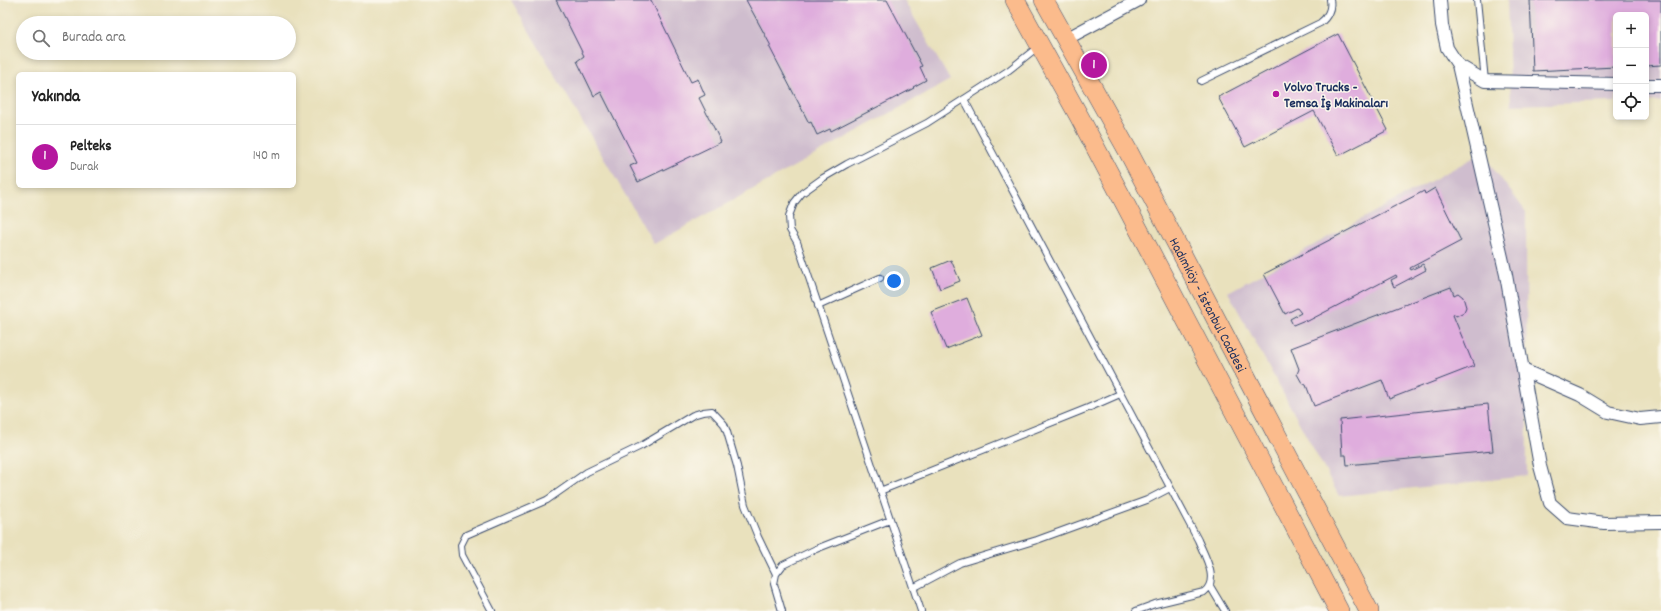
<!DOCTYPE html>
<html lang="tr">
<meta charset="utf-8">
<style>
:root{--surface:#fff;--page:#f6f6f6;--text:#222;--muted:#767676;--line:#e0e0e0;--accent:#b5179e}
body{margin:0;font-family:Dekko,sans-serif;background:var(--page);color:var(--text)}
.controls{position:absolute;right:12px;top:12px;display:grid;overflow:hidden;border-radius:6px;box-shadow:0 2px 6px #0003}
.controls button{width:36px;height:36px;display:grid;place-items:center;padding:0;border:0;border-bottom:1px solid var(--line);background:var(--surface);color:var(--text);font:20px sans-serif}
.you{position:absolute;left:894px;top:281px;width:14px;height:14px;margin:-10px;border:3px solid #fff;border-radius:50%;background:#1a73e8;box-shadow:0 0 0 6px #1a73e833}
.badge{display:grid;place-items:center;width:26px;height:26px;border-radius:50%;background:var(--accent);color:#fff;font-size:13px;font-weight:700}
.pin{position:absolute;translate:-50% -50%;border:2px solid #fff;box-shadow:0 1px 4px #0006}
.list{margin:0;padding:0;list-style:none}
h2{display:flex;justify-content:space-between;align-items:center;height:52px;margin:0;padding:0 16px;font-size:17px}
h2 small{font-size:13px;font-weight:400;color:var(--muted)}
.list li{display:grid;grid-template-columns:26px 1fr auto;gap:12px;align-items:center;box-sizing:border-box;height:64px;padding:0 16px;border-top:1px solid var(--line)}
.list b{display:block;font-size:15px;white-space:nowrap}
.list p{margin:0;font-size:13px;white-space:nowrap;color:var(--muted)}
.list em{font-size:13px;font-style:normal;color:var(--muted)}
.icon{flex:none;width:22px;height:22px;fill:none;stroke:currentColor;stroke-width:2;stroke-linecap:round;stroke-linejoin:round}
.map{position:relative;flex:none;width:1661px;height:611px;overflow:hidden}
.search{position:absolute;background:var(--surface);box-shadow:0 2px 6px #0003;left:16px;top:16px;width:280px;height:44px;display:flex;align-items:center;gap:10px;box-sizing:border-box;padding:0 14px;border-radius:22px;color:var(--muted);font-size:15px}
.panel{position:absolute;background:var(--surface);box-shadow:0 2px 6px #0003;left:16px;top:72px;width:280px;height:116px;border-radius:6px}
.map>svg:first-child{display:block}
.industrial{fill:#cfbdce}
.building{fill:#dfaddd}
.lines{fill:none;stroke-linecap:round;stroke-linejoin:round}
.service-casing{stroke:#3a4a6c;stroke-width:8}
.minor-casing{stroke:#3a4a6c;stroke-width:14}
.primary-casing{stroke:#3a4a6c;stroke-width:20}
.service{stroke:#fff;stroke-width:6}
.minor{stroke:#fff;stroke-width:12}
.primary{stroke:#fbbb8c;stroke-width:19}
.poi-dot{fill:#b5179e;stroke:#fbf7ec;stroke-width:1.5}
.labels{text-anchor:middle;stroke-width:3;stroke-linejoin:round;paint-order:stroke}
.poi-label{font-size:14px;font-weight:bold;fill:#1b2f5e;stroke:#fbf7ec;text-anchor:start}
.street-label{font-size:14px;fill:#1b2f5e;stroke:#fbf7ec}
</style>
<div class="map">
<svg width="1661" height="611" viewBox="0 0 1661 611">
<rect width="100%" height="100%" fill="#fbf7ec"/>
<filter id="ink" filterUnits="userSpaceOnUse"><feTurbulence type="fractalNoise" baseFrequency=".025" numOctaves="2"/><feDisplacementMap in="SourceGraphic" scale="8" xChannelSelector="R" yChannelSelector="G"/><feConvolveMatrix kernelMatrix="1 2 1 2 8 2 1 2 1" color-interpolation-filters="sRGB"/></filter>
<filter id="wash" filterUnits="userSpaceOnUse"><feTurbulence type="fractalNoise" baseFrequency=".012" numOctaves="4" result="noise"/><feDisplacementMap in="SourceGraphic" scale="16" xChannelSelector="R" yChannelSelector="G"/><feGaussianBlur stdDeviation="0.9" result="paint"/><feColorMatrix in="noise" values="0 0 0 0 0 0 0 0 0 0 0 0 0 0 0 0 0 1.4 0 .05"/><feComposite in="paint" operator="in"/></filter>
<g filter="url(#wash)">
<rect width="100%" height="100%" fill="#e9e1bd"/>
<path class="industrial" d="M511,0H904L950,80L654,244Z
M1507,0H1661V101L1646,102V15H1616V102L1511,105Z
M1482,153L1526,212L1527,476L1339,496L1228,292Z"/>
<g id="blocks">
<path class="building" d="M556,0H651L691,82L698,79L705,95L699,98L721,142L638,182L630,166L637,163L601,92L594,96L577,61L584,56Z
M746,0H887L922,66L920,67L926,80L913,87L914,88L831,131L830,129L817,135L811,122L809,123L769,46H771Z
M1530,0H1661V65L1646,66V15H1616V67L1533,71Z
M1338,34L1388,130L1338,156L1314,111L1245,147L1218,97Z
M1435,188L1461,241L1410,268L1411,270L1423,264L1426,270L1394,287L1391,280L1397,277L1396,275L1306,322L1305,320L1293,325L1290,319L1301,313L1297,308L1285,314L1264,274L1424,191L1425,194Z
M951,260L960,281L940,289L932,268Z
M1451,287L1454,295L1458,293L1463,297L1466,307L1464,312L1456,316L1455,314L1453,315L1474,366L1389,399L1382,380L1314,406L1306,385L1302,383L1297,374L1299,369L1291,348Z
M967,298L982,335L946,349L931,312Z
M1488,404L1493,451L1347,465L1346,455H1342L1340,420Z"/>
</g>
</g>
<g filter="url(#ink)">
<use href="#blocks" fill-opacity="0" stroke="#3a4a6c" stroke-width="1"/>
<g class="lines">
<g class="service-casing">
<path id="service" d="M1477,0L1485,81
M1201,81L1320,23C1327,18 1332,9 1330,0
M964,99L1198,540C1204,555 1220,580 1204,592L1155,604L1136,611
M818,306L880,278
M880,491L1088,408L1120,394
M1210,586L1225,611
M913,588L960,563L1037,540L1147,500L1170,488
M492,611L462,555L461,545L466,535L547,500L587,472L641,446L693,415L703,412L712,411L724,424L727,432L737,466L745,505L758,537L776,574
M782,611L774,584L776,574L783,565L816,549L890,520
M921,611L797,242L790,230L789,216L794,203L802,193L823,178L847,164L927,123L1009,70L1039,46"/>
</g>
<g class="minor-casing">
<path id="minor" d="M1440,0L1442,25L1447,48L1458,65L1485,81L1616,84
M1066,39L1139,0
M1458,65L1506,275L1540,466L1550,503L1567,518L1604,523L1661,522
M1646,85H1661
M1523,370L1580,395L1608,412L1640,419L1661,417"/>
</g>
<g class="primary-casing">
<g id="primary">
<path d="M1015,0L1080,118L1339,611"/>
<path id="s1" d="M1044,0L1128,151L1369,611"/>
</g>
</g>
<use href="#service" class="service"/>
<use href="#minor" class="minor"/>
<use href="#primary" class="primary"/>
</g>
</g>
<circle class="poi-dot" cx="1276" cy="94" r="4"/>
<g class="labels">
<g class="poi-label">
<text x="1284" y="91">Volvo Trucks -<tspan x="1284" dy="16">Temsa İş Makinaları</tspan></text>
</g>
<g class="street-label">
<text dy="5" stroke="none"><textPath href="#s1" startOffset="346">Hadımköy - İstanbul Caddesi</textPath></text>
</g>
</g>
</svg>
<div class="controls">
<button>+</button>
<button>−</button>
<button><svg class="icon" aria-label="locate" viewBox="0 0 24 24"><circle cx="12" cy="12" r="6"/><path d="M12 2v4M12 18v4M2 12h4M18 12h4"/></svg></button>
</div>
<div class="you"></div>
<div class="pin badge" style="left:1094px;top:65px">1</div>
<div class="search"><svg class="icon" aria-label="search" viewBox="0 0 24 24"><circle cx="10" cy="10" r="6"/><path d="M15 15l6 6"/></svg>Burada ara</div>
<section class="panel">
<h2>Yakında<small></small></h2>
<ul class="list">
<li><span class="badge">1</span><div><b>Pelteks</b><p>Durak</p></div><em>140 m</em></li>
</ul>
</section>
</div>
